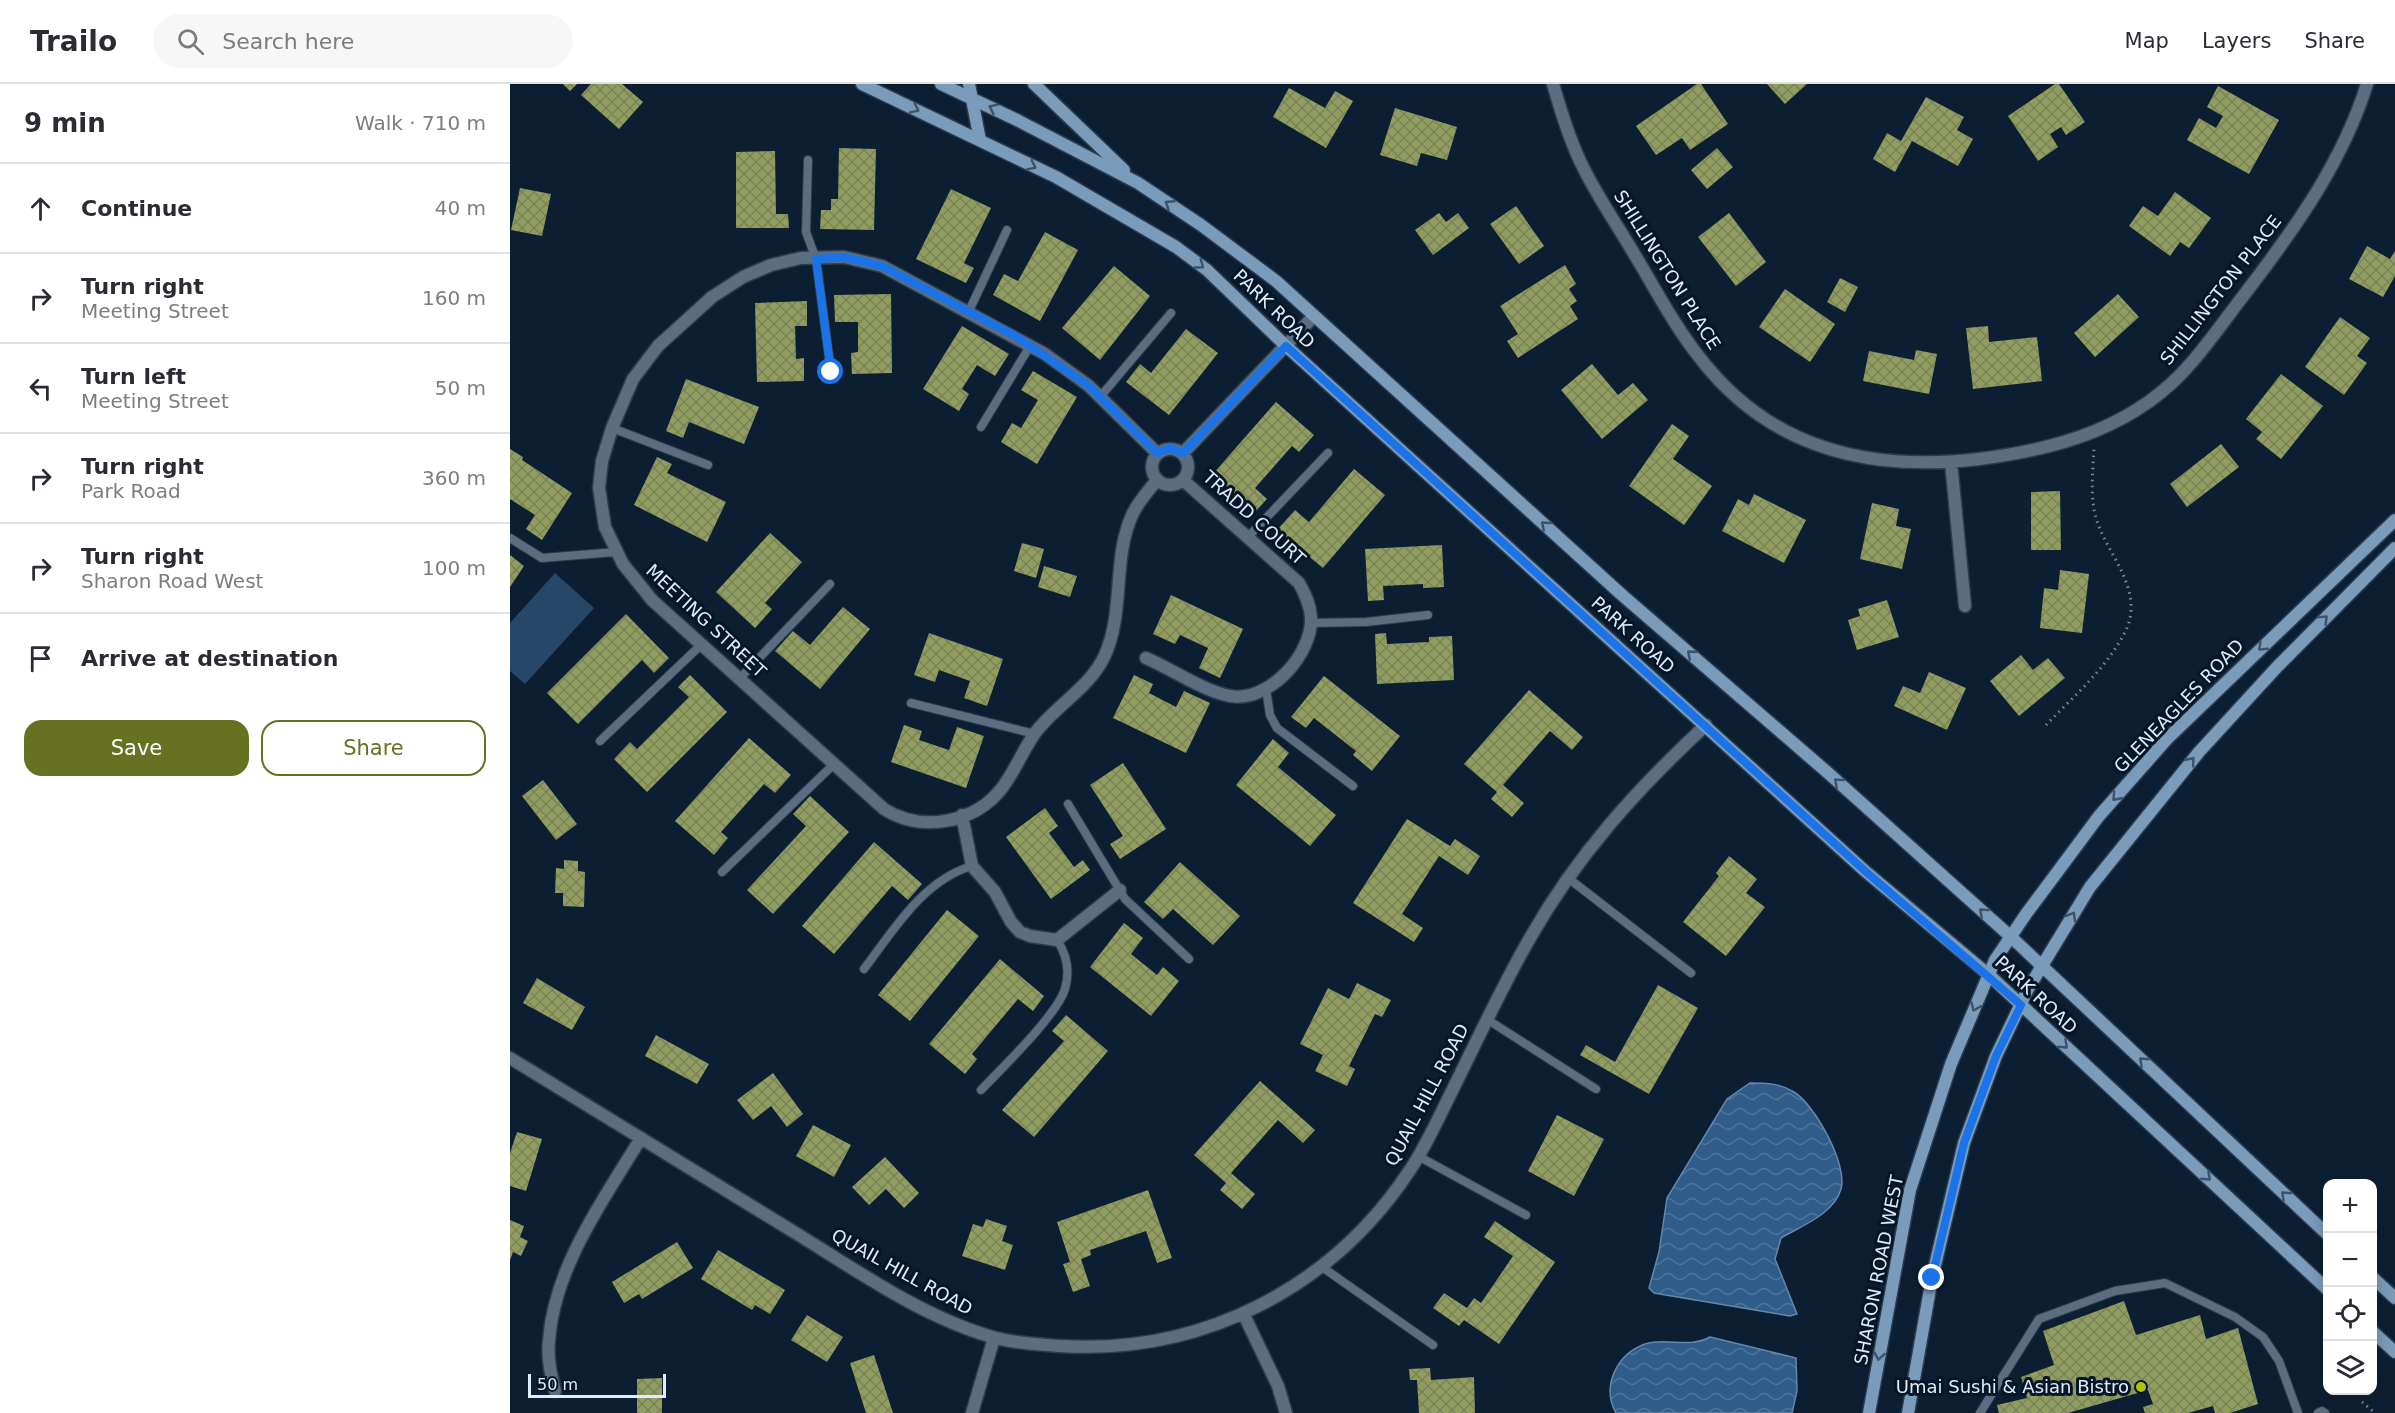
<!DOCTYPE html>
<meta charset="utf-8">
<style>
:root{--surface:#fff;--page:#f7f7f7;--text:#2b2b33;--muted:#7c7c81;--line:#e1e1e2;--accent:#667122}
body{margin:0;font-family:"DejaVu Sans",sans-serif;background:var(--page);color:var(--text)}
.controls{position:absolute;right:18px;bottom:18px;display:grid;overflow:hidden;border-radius:12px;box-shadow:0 3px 15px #0003}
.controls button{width:54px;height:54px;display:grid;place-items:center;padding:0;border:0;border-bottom:2px solid var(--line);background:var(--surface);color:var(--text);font:30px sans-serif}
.scale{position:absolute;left:18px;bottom:15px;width:138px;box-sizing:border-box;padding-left:6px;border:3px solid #dfecf9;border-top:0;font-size:16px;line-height:21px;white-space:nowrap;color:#dfecf9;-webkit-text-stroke:4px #041628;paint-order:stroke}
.stop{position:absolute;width:18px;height:18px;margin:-14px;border:4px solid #1a73e8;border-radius:50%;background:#fff}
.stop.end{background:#1a73e8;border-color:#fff;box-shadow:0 2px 6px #0008}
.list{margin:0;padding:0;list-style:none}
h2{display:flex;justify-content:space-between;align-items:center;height:78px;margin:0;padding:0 24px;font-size:26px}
h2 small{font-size:20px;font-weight:400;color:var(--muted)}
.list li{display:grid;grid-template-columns:39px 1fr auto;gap:18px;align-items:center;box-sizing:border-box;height:90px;padding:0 24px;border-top:2px solid var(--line)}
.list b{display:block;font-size:22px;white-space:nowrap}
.list p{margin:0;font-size:20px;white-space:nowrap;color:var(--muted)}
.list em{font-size:20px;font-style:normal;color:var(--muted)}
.actions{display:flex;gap:12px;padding:18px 24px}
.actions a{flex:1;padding:14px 0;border:2px solid var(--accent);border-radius:18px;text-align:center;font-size:21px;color:var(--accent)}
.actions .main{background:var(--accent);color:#fff}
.icon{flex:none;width:33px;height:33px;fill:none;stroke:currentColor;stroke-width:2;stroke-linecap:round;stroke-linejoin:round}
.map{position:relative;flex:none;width:1885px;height:1329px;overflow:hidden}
header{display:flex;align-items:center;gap:36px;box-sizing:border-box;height:84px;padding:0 30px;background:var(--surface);border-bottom:2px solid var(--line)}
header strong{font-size:28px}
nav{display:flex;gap:33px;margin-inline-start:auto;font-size:21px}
.search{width:420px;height:54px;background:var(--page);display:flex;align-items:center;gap:15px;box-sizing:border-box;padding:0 21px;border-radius:33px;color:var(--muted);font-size:22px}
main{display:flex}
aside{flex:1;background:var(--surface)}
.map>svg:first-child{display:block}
.pitch{fill:#264767}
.water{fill:url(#water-waves);stroke:#6487aa;stroke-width:1.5}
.building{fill:url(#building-cross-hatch)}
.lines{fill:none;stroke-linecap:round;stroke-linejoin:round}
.lane-casing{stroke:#2a3c4e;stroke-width:10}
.street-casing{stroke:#2a3c4e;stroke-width:15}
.secondary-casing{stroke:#2a3c4e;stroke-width:15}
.path{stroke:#7a8a9a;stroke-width:3;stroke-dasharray:1.5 4.5;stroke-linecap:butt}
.lane{stroke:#5a6d81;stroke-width:8}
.street{stroke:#5a6d81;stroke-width:12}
.secondary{stroke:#7b9bbb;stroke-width:12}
.oneway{stroke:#3a526a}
.route{stroke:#1a73e8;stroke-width:8}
.poi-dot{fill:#adc60d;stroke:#041628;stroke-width:2}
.labels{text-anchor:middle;stroke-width:6;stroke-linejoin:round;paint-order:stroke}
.street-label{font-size:18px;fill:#dfecf9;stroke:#041628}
.poi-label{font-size:18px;fill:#dfecf9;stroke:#041628;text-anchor:end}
</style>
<header>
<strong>Trailo</strong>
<div class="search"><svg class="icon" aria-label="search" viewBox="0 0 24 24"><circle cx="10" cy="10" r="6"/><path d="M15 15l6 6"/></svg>Search here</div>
<nav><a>Map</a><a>Layers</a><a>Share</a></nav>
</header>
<main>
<aside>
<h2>9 min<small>Walk · 710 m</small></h2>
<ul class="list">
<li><svg class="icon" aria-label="ahead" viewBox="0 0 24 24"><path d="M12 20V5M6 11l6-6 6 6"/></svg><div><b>Continue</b></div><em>40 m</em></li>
<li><svg class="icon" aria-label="right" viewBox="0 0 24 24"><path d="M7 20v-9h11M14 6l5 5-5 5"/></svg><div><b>Turn right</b><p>Meeting Street</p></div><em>160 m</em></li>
<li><svg class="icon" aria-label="left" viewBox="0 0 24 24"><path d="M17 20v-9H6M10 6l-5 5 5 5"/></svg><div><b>Turn left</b><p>Meeting Street</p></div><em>50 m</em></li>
<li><svg class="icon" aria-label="right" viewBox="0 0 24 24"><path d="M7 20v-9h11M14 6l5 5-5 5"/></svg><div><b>Turn right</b><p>Park Road</p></div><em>360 m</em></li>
<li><svg class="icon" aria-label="right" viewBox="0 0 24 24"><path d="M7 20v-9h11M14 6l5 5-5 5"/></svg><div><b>Turn right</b><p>Sharon Road West</p></div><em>100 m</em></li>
<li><svg class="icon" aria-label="arrive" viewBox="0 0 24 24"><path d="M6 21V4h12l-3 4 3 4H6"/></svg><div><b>Arrive at destination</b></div></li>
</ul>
<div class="actions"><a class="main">Save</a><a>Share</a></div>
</aside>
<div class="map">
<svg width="1885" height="1329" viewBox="0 0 1885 1329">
<defs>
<pattern id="water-waves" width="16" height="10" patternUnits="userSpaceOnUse" patternTransform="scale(1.5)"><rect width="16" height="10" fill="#2f5c88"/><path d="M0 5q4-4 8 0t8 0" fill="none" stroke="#4d749a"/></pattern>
<pattern id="building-cross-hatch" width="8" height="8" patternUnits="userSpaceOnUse" patternTransform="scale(1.5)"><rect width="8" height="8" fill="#909d5f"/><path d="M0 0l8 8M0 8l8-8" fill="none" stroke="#798359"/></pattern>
</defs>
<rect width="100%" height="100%" fill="#0c1f32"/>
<path class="pitch" d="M45,489L84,524L15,600L0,587V539Z"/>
<path class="water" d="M1240,999C1256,999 1270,999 1284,1008C1305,1021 1338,1081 1331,1105C1324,1130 1291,1142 1271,1154L1265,1175L1287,1230L1280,1232L1144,1209L1139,1204L1149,1168L1157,1114L1217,1015Z
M1200,1253L1286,1274L1287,1307L1282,1329H1106C1091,1302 1107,1270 1135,1260C1157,1253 1178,1265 1200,1253Z"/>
<path class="building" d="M53,0H67L60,7Z
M81,0H112L133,18L109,45L71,11Z
M1187,0H1191L1218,40L1180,66L1172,54L1146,71L1126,42Z
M1257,0H1297L1275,20Z
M1545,0H1549L1575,38L1556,51L1551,43L1540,50L1548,63L1528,77L1498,32Z
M1708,2L1769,36L1739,90L1677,56L1689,34L1706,44L1713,32L1697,23Z
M779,4L815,24L825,7L843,17L816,64L763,33Z
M1416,13L1454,33L1447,46L1463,55L1448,82L1402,57L1385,88L1363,75L1377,49L1391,57Z
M885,24L947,43L937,76L911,69L907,82L870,71Z
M329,64L366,65L364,146L310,145L311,126H321V115H328Z
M1207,64L1223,83L1197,105L1181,86Z
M265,67L266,130H278L279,144H226V68Z
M10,104L41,110L32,152L1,146Z
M441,105L481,124L454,179L464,184L456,199L406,175Z
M1665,108L1701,134L1679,164L1670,158L1660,172L1619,142L1633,122L1648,132Z
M1006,122L1034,162L1009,180L980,140Z
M929,129L936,138L948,129L959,144L923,171L905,146Z
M1219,129L1256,178L1226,202L1188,153Z
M535,148L568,166L530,237L483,211L494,190L508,197Z
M1857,162L1880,175L1885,167V192L1873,213L1839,195Z
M1055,181L1066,200L1059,205L1067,217L1060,222L1068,235L1008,274L997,257L1008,250L990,222Z
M604,182L640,212L590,276L552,244Z
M1330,194L1348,203L1335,228L1317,218Z
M1275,205L1325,240L1300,278L1249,243Z
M381,210L382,289L342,290L341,269L348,268V238H325L324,211Z
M1608,210L1629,233L1585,273L1564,249Z
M297,217V242H285L286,275L294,274V297L247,298L245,219Z
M1830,233L1860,254L1847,272L1857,279L1834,311L1795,283Z
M452,242L499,270L485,292L467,281L452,305L459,310L449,327L413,305Z
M1478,242L1479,258L1527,253L1532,297L1463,305L1456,244Z
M676,245L708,269L659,331L616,298L630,280L641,289Z
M1406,266L1427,270L1419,310L1353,297L1359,267L1404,276Z
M1082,280L1108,311L1123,299L1138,316L1092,355L1051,306Z
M523,287L567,313L527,380L491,358L502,339L511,344L528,316L511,306Z
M1771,290L1813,322L1771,375L1746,355L1752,348L1736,335Z
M176,295L249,323L234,360L179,338L173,354L156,347Z
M766,318L804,351L789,368L782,362L745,404L757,415L745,428L702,391Z
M1162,340L1179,352L1163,375L1202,402L1174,441L1119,402Z
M1711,360L1729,383L1677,423L1660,400Z
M0,365L13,373L12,376L62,409L32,456L16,445L25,431L0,415Z
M147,373L162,380L157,389L216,418L197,458L124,421Z
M844,385L875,411L813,484L767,446L785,426L799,438Z
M1550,407L1551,466H1521V408Z
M1244,410L1296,436L1274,479L1212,447L1228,415L1239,421Z
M1362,419L1389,425L1386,442L1401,445L1392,485L1350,475Z
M260,449L292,478L255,519L262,525L245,544L206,508Z
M512,459L534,465L526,494L504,487Z
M932,461L934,503L913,504V500L873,502L874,516L858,517L855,465Z
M0,471L14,482L0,503Z
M534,482L567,492L560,513L528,503Z
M1550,486L1579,490L1572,549L1530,544L1534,504L1548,506Z
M661,511L733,545L710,594L689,584L698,564L670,551L665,560L643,550Z
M1377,516L1389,553L1347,566L1338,536L1350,532L1348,525Z
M333,523L360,545L310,605L265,567L283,547L300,561Z
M116,530L159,574L144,589L132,576L68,640L37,609Z
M419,549L493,575L477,622L454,614L460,597L429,586L425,598L404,591Z
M876,549L877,560L919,558V553L942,552L944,596L867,600L865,550Z
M1511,571L1523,586L1538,574L1555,594L1509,632L1480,597Z
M1419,588L1456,604L1437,646L1384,622L1393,602L1410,609Z
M180,591L217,628L137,708L104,675L120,658L127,665L179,613L168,603Z
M624,591L643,600L639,609L666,623L674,607L700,619L676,669L603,634Z
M814,592L890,652L862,687L843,671L846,667L804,634L796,644L781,633Z
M1019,606L1073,653L1062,666L1040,647L993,701L1014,719L1002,733L981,715L987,708L954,680Z
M394,641L412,647L409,656L439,666L447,643L474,652L456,704L381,678Z
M239,654L281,691L265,709L254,700L211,748L218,754L204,771L165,737Z
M763,655L779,669L768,683L826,731L800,762L726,701Z
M613,679L656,745L610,775L600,760L613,752L580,701Z
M33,696L67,740L46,756L12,712Z
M300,712L339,748L263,830L237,806L296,742L283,730Z
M535,724L548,742L539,749L564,783L573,776L580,786L541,815L496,753Z
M897,735L940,762L945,755L970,772L958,791L929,772L892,830L913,844L904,858L843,819Z
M364,758L412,800L398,816L382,802L324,870L292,842Z
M1219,772L1247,795L1236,809L1255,823L1216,872L1173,838L1209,792L1206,789Z
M54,776L68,777V787L75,788L74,823L53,822V809H45L46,784L54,785Z
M670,778L730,832L703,861L663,825L653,835L634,818Z
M437,826L469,852L400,937L368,911Z
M614,839L633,854L621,870L647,891L653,883L669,897L641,932L580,883Z
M490,875L534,912L523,927L508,915L462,970L467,975L455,990L419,960Z
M27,894L75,923L62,946L13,919Z
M847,899L881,916L872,933L865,930L839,982L845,985L837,1002L805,987L813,971L790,960L818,904L839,915Z
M1148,901L1188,924L1139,1010L1070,971L1076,961L1105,978Z
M556,931L598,967L524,1053L492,1026L554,957L542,947Z
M146,951L199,980L187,1000L135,972Z
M263,989L293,1030L277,1043L261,1022L243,1036L227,1016Z
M750,997L805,1046L793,1059L768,1036L721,1089L745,1110L732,1125L710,1106L716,1099L684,1071Z
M1047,1031L1094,1055L1064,1112L1018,1087Z
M303,1041L341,1061L324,1093L286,1072Z
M7,1048L32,1055L16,1107L0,1102V1069Z
M375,1073L409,1109L394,1124L376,1105L359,1121L342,1103Z
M638,1106L662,1174L647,1179L636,1147L580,1166L581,1171L571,1175L580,1202L563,1208L553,1180L560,1178L547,1138Z
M476,1135L497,1142L492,1157L503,1161L495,1186L452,1172L463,1140L473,1143Z
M0,1136L14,1142L10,1153L18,1157L11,1172L3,1168L0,1176Z
M985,1137L1045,1178L989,1260L954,1236L949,1242L923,1224L934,1209L957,1224L964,1214L971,1219L1003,1172L974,1153Z
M167,1158L183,1184L132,1215L129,1210L114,1219L102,1198Z
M208,1166L275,1206L260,1230L245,1221L242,1226L191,1195Z
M1614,1217L1626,1251L1690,1231L1696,1255L1728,1244L1748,1320L1720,1329H1705L1703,1322L1678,1329H1635L1633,1323L1643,1320L1638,1306L1558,1329H1489L1487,1321L1517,1314L1511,1293L1544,1281L1533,1247Z
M297,1231L333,1253L317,1278L281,1256Z
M364,1271L383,1329H356L340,1279Z
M920,1284L921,1296L964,1293L965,1329H909L907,1296H900L899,1285Z
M152,1294V1329H127V1295Z"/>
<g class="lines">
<g class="lane-casing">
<path id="lane" d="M298,76L296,148L306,175L321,288
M459,227L497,146
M590,313L661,229
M471,343L520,262
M102,344L198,381
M738,453L818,369
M0,454L32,474L106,468
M801,539L856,538L918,531
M230,594L320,500
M756,605L760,631L767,644L843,702
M401,619L525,650
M90,657L192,560
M558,720L615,815L679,875
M212,788L324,680
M1058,794L1181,889
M354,885C383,847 413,796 462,782
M978,936L1086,1005
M471,1006C491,985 547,931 555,905C560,888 557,871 547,856
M908,1072L1016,1131
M812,1183L923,1261
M1470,1329L1529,1235L1605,1207L1655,1199L1725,1233L1753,1253L1769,1277L1788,1329
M1808,1329L1812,1327L1815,1329"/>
</g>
<g class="street-casing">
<path id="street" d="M1043,0C1051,27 1059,54 1071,79C1087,113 1110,145 1129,178C1148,210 1166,244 1190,274C1260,365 1359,388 1469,375C1549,365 1627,343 1682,278C1702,255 1719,230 1737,207C1786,143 1833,77 1857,0
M642 383a18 18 0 1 1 36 0a18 18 0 1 1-36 0Z
M673,369L804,232
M1441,378L1455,522
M647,396C639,406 629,417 623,429C602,473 615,526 595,571C580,604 546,621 525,649C513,666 505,687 492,704C465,739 412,749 374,725L142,516L113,480L95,443L89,404L92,377L102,344L123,295L148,262L202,213L233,193L261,181L291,174L334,173L372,182L535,270L579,302L647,369
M636,574C662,585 693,607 720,612C759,619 803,570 801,533C800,520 795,510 789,499L673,396
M452,731L462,782L485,808L501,838L510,848L520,852L547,856L610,806
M0,974C95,1032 189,1090 284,1148C346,1186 409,1231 479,1252C502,1259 526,1260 550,1262C692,1271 822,1204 900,1086C916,1062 928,1035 941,1009C967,957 991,904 1020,854C1067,771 1127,705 1196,641
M734,1231L768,1302L776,1329
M45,1307C41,1290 37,1274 39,1257C44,1183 94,1115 131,1054
M462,1329L484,1254"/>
</g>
<g class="secondary-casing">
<path id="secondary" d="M352,0L546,93L666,163L697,186L776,262L1355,787L1479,891L1818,1206
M431,0L507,36L628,99L691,141L766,197L1112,511L1317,688L1500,852L1818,1151
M459,0L470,56
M524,0L614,86
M1862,1193L1885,1214
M1862,1247L1885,1268
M1359,1329L1400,1106L1441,980L1485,876L1516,830L1589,732L1657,655L1885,436
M1398,1329L1422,1194L1454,1059L1486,972L1518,905L1580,803L1689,668L1767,583L1885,464"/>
</g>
<path class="path" d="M1536,641C1564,612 1598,583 1616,546C1634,508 1600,473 1588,440C1579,416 1583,388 1584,363
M1852,1318L1865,1329"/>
<use href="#lane" class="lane"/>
<use href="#street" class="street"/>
<use href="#secondary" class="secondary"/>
</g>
<defs><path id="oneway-chevron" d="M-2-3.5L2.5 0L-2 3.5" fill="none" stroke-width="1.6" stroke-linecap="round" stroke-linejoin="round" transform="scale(1.5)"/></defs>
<g class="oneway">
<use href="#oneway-chevron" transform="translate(483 24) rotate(-154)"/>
<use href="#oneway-chevron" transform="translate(405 25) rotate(26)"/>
<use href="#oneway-chevron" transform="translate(522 82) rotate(26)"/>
<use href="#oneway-chevron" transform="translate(659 120) rotate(-147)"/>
<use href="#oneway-chevron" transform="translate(690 181) rotate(36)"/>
<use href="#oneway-chevron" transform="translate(1035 441) rotate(-138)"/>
<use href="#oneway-chevron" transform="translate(1814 535) rotate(-45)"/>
<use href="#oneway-chevron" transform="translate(1752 563) rotate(136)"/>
<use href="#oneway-chevron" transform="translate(1181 570) rotate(-139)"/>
<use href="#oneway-chevron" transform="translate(1681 677) rotate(-51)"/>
<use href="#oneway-chevron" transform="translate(1328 698) rotate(-138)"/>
<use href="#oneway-chevron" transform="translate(1606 713) rotate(132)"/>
<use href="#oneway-chevron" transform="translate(1473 828) rotate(-138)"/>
<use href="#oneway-chevron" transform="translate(1562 832) rotate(-59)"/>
<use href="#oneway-chevron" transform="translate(1465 923) rotate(113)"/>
<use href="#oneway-chevron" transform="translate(1554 961) rotate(43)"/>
<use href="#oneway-chevron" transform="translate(1633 977) rotate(-137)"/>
<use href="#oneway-chevron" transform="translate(1697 1093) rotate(43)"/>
<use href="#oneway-chevron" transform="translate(1775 1111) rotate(-137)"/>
<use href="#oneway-chevron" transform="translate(1369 1272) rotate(100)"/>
</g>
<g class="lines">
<path class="route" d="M321,288L306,175L334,173L372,182L507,253L579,302L647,369L660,364L673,369L776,262L1355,787L1511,921L1486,972L1454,1059L1422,1194"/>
</g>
<circle class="poi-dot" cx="1631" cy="1303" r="6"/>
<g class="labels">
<g class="street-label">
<text transform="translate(1157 186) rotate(58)" y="6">SHILLINGTON PLACE</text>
<text transform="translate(1711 206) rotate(-52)" y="6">SHILLINGTON PLACE</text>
<text transform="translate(764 225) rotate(44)" y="6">PARK ROAD</text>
<text transform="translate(744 434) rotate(42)" y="6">TRADD COURT</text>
<text transform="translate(196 537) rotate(43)" y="6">MEETING STREET</text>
<text transform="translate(1123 551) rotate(42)" y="6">PARK ROAD</text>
<text transform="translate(1669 622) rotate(-46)" y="6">GLENEAGLES ROAD</text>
<text transform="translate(1526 911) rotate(43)" y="6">PARK ROAD</text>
<text transform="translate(917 1011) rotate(-62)" y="6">QUAIL HILL ROAD</text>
<text transform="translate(1369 1186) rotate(-79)" y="6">SHARON ROAD WEST</text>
<text transform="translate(392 1188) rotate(29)" y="6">QUAIL HILL ROAD</text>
</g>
<g class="poi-label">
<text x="1619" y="1309">Umai Sushi &amp; Asian Bistro</text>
</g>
</g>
</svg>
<div class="controls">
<button>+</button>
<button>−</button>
<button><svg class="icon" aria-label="locate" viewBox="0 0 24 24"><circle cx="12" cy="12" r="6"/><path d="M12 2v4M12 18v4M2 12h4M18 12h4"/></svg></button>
<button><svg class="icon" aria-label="layers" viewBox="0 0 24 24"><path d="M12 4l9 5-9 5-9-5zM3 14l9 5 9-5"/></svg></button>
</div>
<div class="scale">50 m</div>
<div class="stop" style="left:321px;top:288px"></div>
<div class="stop end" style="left:1422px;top:1194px"></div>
</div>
</main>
